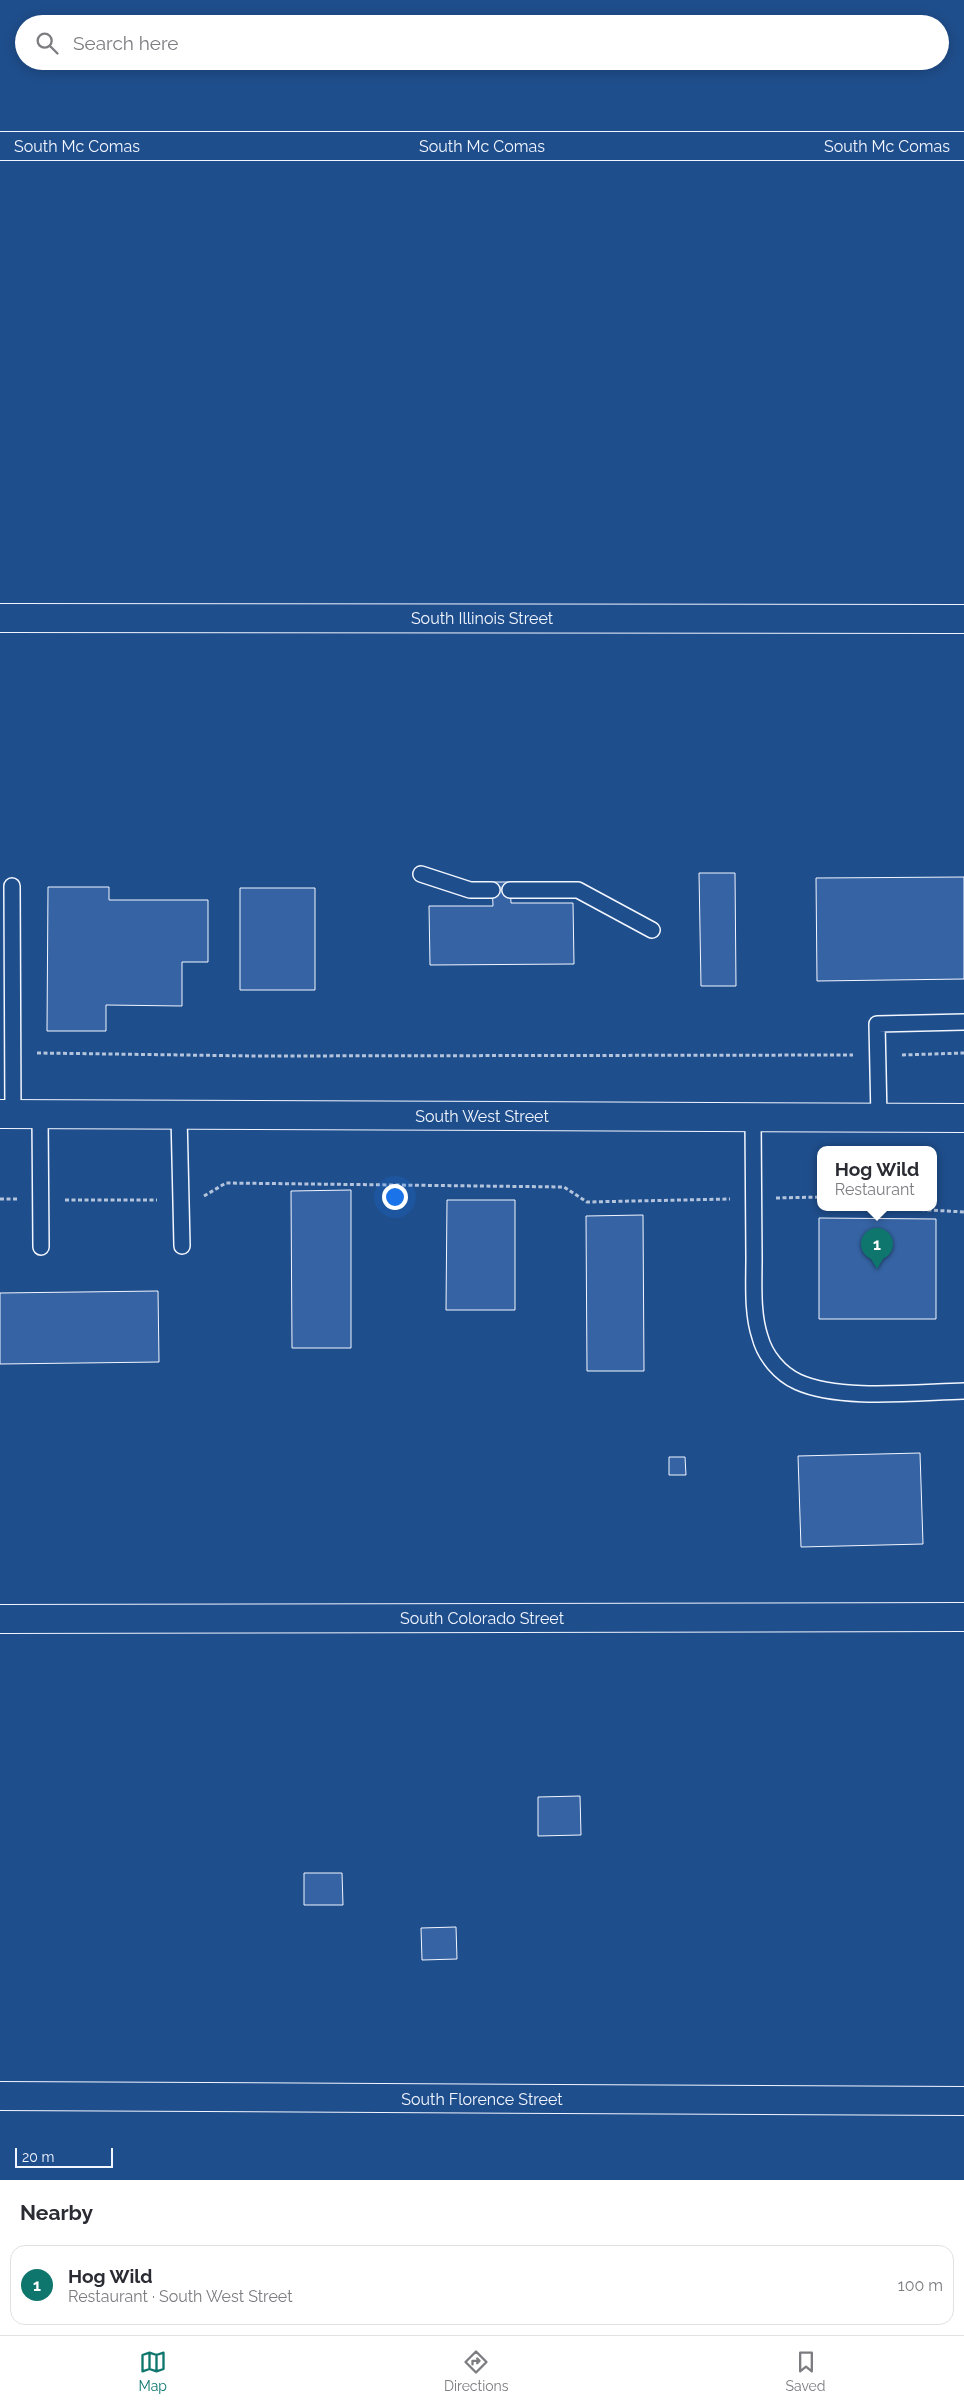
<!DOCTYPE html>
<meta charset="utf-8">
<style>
:root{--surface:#fff;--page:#f2f2f3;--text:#2b2b33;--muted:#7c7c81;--line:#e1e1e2;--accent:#0f766e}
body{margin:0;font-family:Raleway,sans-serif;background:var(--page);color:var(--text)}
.scale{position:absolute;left:15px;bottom:12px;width:98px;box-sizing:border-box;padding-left:5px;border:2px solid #f2f6ff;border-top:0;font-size:14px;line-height:18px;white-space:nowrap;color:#f2f6ff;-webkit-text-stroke:4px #1f4e8c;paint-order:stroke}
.you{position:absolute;left:394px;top:1196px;width:18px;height:18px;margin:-12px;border:4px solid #fff;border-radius:50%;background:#1a73e8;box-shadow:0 0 0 8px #1a73e833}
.badge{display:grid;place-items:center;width:32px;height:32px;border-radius:50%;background:var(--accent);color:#fff;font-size:16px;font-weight:700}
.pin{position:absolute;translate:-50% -41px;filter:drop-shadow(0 1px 2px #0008)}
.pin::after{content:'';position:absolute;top:26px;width:18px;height:15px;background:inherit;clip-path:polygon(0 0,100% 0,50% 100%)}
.popup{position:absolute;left:817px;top:1146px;width:120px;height:65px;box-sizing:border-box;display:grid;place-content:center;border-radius:10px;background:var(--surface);filter:drop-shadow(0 1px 4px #0005);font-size:16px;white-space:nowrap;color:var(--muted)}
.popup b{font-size:19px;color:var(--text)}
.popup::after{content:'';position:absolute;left:50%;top:100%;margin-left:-10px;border:10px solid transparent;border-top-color:var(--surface)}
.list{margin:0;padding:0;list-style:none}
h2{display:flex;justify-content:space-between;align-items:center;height:65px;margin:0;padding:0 20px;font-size:21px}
h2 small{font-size:16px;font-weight:400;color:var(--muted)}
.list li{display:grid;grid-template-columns:32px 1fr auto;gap:15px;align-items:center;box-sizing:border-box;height:80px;margin:0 10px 10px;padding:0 10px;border:1px solid var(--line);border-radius:15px}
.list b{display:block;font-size:19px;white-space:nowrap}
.list p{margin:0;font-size:16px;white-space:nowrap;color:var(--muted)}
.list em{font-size:16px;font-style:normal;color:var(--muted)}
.icon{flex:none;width:28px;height:28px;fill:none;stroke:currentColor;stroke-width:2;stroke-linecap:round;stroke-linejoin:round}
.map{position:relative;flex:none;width:964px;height:2180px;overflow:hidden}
.search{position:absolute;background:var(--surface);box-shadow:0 2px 12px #0003;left:15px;right:15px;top:15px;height:55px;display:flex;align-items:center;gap:12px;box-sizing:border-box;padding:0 18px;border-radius:28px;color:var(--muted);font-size:19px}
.sheet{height:155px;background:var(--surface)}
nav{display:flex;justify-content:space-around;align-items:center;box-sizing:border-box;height:70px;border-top:1px solid var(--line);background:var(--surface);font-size:14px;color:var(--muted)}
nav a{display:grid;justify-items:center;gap:2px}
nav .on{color:var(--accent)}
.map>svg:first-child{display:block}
.building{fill:#3563a3;stroke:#f2f6ff}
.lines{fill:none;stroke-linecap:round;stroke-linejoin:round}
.lane-casing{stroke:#f2f6ff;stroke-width:18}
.street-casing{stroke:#f2f6ff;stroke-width:30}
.secondary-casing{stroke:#f2f6ff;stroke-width:30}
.path{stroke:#b3c4dc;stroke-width:3;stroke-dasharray:4 2.5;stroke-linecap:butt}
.lane{stroke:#1f4e8c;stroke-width:15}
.street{stroke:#1f4e8c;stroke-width:28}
.secondary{stroke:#1f4e8c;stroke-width:28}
.labels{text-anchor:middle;stroke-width:4;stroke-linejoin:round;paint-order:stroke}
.street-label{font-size:16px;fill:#f2f6ff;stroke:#1f4e8c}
</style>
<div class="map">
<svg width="964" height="2180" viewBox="0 0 964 2180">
<rect width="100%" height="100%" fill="#1f4e8c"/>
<path class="building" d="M485,61H532V68H485Z
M699,873H735L736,986H701Z
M964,877V979L817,981L816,878Z
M492,882H510L511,903H573L574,964L430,965L429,906H493Z
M48,887H109V900H208V962H182V1006L106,1005V1031H47Z
M240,888H315V990H240Z
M351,1190V1348H292L291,1191Z
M447,1200H515V1310H446Z
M643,1215L644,1371H587L586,1216Z
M819,1218L936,1219V1319H819Z
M158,1291L159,1362L0,1364V1293Z
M920,1453L923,1544L801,1547L798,1456Z
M669,1457H685L686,1475H669Z
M580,1796L581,1835L538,1836V1797Z
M304,1873H342L343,1905H304Z
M456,1927L457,1959L422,1960L421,1928Z"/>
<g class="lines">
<g class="lane-casing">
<path id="lane" d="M421,874L470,890H492
M12,886L13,1114
M510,890H578L652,930
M40,1115L41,1247
M179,1115L182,1246
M753,1118C753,1164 754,1211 754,1258C754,1284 752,1313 760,1337C765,1356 780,1374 798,1382C840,1401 918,1392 964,1391
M879,1118L877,1024L964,1022"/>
</g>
<g class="street-casing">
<path id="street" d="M0,146H964
M0,618L964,619
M0,1619L964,1617
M0,2096L964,2101"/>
</g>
<g class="secondary-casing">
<path id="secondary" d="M0,1114L964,1118"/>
</g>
<path class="path" d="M37,1053L256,1056L853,1055
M902,1055L964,1053
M204,1196L226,1183L564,1187L587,1202L730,1199
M776,1198L821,1197
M0,1199H17
M65,1200H157
M895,1208L964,1212"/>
<use href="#lane" class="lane"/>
<use href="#street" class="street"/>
<use href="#secondary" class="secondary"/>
</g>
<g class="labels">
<g class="street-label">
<text x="77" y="152">South Mc Comas</text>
<text x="482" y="152">South Mc Comas</text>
<text x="887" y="152">South Mc Comas</text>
<text x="482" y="624">South Illinois Street</text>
<text x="482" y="1122">South West Street</text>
<text x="482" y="1624">South Colorado Street</text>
<text x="482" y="2105">South Florence Street</text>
</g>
</g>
</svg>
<div class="scale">20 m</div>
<div class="you"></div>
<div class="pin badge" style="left:877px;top:1269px">1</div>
<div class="popup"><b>Hog Wild</b>Restaurant</div>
<div class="search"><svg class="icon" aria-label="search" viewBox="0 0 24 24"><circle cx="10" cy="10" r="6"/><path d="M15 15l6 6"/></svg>Search here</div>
</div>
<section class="sheet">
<h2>Nearby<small></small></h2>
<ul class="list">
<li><span class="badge">1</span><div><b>Hog Wild</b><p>Restaurant · South West Street</p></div><em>100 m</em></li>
</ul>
</section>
<nav>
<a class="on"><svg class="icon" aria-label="map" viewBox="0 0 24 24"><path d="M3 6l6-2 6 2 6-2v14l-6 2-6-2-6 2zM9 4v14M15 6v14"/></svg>Map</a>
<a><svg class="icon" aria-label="directions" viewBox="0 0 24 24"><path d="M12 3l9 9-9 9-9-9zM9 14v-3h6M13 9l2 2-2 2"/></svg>Directions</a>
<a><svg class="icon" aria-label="saved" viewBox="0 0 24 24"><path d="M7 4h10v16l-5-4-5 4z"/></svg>Saved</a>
</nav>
